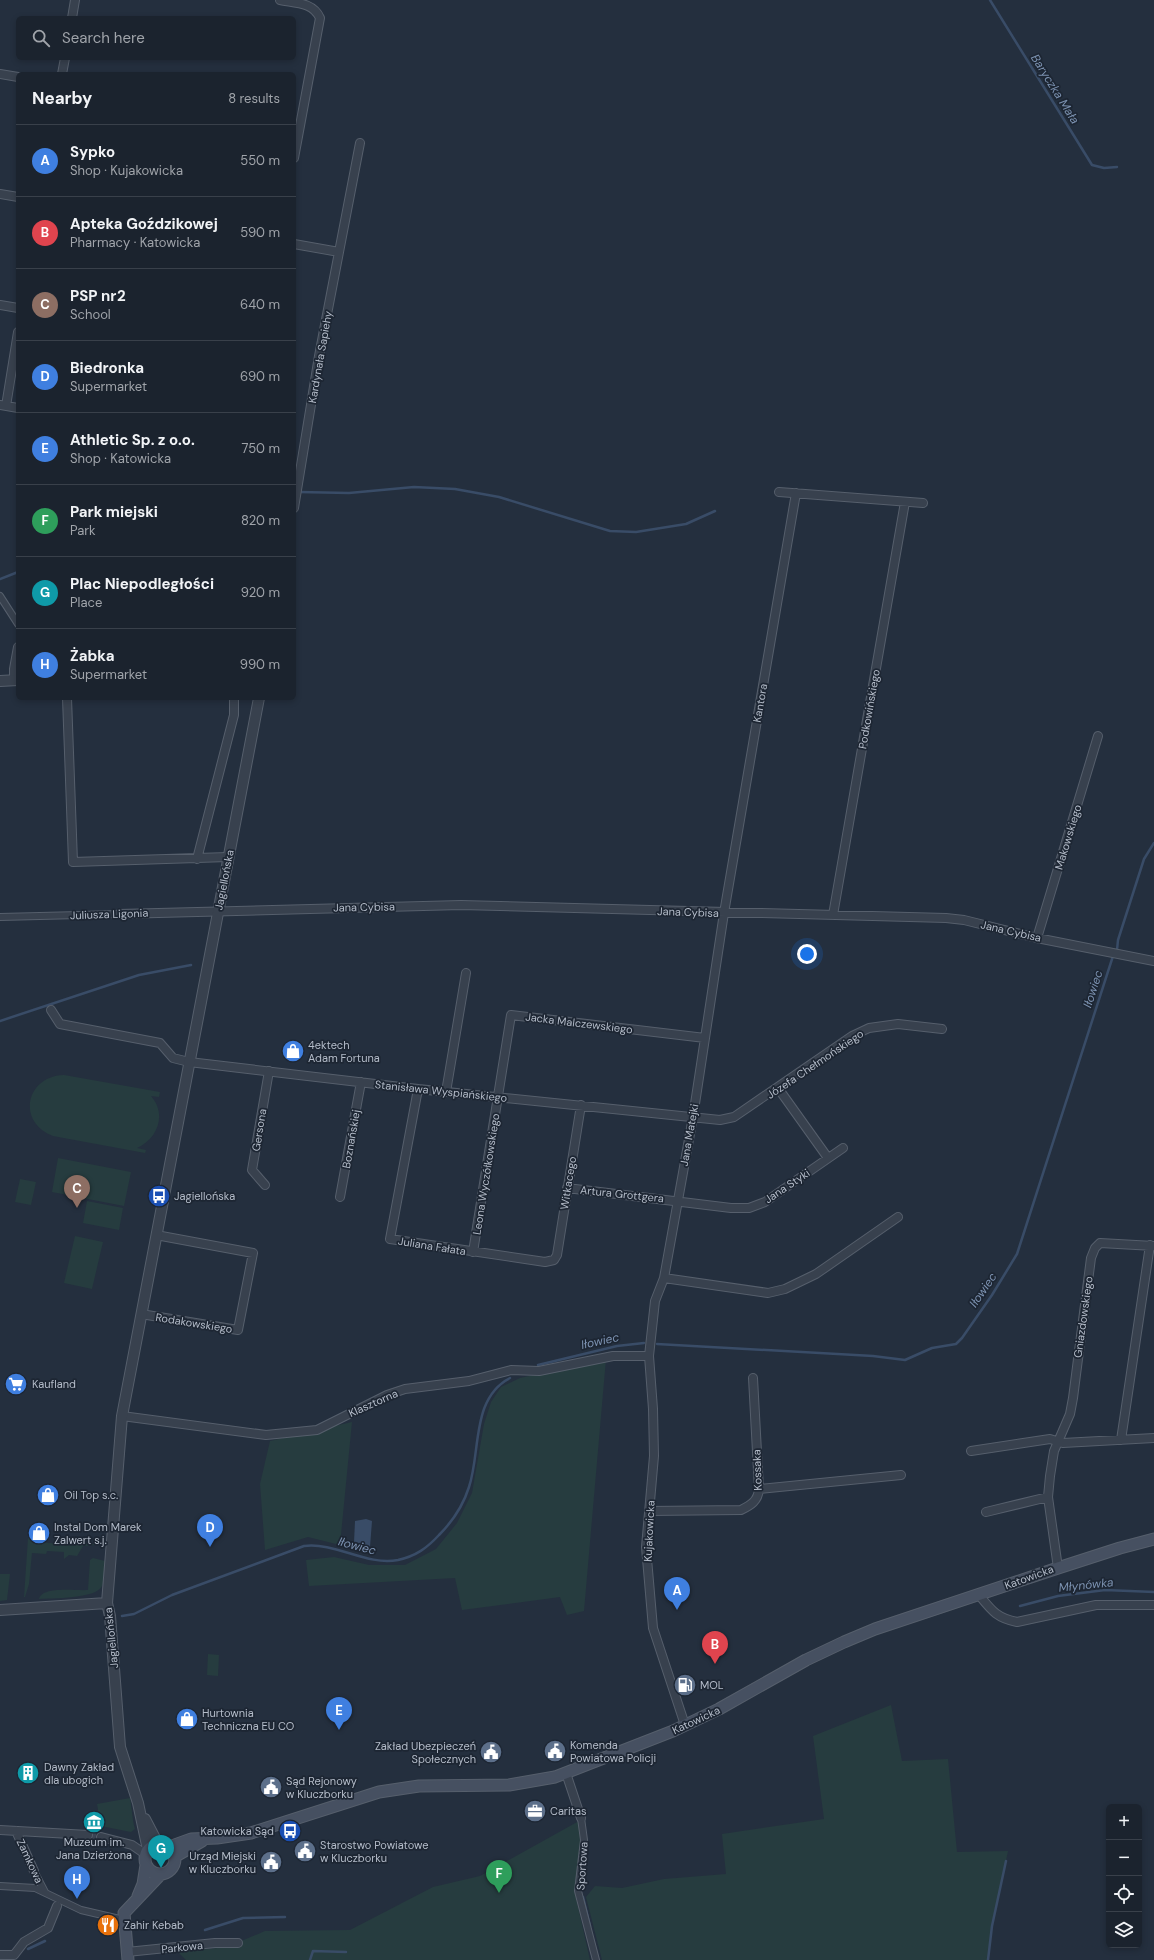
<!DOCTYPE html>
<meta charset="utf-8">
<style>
:root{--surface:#1b232e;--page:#242b36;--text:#f1f3f6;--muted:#a0a4aa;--line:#39404a;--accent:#0b8043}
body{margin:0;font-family:"DM Sans",sans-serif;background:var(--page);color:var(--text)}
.controls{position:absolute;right:12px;bottom:12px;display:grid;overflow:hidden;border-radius:6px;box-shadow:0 2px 6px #0003}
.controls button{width:36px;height:36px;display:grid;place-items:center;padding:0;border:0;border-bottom:1px solid var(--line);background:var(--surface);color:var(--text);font:20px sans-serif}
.you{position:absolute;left:807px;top:954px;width:14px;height:14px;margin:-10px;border:3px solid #fff;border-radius:50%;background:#1a73e8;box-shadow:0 0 0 6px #1a73e833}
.badge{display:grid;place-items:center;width:26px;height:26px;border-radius:50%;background:var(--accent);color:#fff;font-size:13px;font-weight:700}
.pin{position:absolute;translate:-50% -33px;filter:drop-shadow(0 1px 2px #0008)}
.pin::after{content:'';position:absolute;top:21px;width:14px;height:12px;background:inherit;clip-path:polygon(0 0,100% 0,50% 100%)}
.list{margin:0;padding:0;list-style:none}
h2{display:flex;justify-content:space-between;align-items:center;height:52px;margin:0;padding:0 16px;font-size:17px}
h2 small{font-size:13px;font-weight:400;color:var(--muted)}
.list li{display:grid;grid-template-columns:26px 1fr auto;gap:12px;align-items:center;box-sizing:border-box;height:72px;padding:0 16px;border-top:1px solid var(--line)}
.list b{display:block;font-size:15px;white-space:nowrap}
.list p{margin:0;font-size:13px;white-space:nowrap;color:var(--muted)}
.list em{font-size:13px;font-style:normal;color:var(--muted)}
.icon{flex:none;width:22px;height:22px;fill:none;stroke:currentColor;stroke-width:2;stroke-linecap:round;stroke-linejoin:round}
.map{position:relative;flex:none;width:1154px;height:1960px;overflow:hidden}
.search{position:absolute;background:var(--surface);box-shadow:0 2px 6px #0003;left:16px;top:16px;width:280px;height:44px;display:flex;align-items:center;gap:10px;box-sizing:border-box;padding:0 14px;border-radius:6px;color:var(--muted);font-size:15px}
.panel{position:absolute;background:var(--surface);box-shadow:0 2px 6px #0003;left:16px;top:72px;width:280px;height:628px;border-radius:6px}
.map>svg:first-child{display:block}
.green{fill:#263c3f}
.water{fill:#394c67}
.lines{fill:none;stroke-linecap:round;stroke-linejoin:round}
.stream{stroke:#394c67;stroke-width:2.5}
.minor-tunnel{stroke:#3a4453;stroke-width:8;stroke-dasharray:8 4;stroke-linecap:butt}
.pedestrian-casing{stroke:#565f6c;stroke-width:8}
.minor-casing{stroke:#565f6c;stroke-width:10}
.tertiary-casing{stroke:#565f6c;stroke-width:12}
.secondary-casing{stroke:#565f6c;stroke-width:13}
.pedestrian{stroke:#38414e;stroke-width:6}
.minor{stroke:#38414e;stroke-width:8}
.tertiary{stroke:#38414e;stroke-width:10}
.secondary{stroke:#465061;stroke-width:11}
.labels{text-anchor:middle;stroke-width:3.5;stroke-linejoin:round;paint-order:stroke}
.street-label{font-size:11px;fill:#b4bcc9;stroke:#1d2633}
.poi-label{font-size:11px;fill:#b4bcc9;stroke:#1d2633;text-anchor:start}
.water-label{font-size:12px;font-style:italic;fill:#7c92b1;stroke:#1d2633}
</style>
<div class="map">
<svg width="1154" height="1960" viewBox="0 0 1154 1960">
<rect width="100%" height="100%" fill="#242f3e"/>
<path class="green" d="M64,1075L160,1092L159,1097L151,1096C167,1114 158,1139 137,1148L146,1150L145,1153L53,1136C16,1122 26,1076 64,1075Z
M58,1158L131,1172L124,1206L52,1192Z
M20,1179L36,1182L31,1205L15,1202Z
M87,1201L123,1208L119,1230L83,1223Z
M75,1236L103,1242L92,1289L64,1283Z
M606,1359L584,1611L567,1615L560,1597L462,1610L455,1578L309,1586L306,1560L334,1557L369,1565H405L436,1549L457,1523L472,1493L484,1424L491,1402L501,1387L520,1378Z
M352,1422L340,1545L308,1537L265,1550L260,1484L270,1441Z
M28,1538L44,1539V1542L48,1543L105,1544L83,1546L77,1556L69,1555L64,1559V1552L47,1551L46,1554L32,1553L29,1584L25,1597H24Z
M93,1558L105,1561C104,1569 105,1580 102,1586C96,1599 52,1598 39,1599C42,1586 76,1591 88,1590L90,1560Z
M0,1574H10L7,1600L0,1601Z
M208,1654L219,1655L218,1676L207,1675Z
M891,1705L902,1761L948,1759L957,1852L1008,1851L992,1926L988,1960H602L586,1897L595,1886L622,1888L664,1879L726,1874L722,1834L824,1819L813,1736Z
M130,1798C132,1808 132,1819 135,1829L131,1832L101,1826L97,1804Z
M579,1821L581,1840L576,1898L590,1960H186L178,1952L227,1947L265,1931L350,1930L433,1887L480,1876Z"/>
<path class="water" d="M366,1519L372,1521L370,1547L358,1545L354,1543L355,1521Z"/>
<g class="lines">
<path class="stream" d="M990,0L1092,165L1104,168L1117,167
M299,492L349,493L414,487L455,489L499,497L610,531L636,532L686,524L715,511
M0,579L18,572
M1117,950L1118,940L1144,859L1154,843
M0,1021L139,975L191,965
M657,1344L873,1356L905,1360L932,1348L956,1344L962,1338L992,1295L1017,1254L1113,956
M538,1365L617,1346L644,1343
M1020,1606L1058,1596L1105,1590L1154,1592
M122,1616L134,1614L172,1595L304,1546C336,1542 366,1566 398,1560C416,1556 427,1548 439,1535C453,1521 463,1506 469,1487C481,1451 471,1398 510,1378
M583,1897L590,1926
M205,1930L243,1918L285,1917
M28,1949L45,1941
M310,1960L313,1951L346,1952
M988,1960L992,1926L1006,1861"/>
<path class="minor-tunnel" d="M88,1835L101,1837"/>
<g class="pedestrian-casing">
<path id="pedestrian" d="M0,596L18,624
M0,917L119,914
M581,1818L584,1840L578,1891L596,1960
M34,1871L45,1892
M0,1886L35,1888L81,1910L124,1920"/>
</g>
<g class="minor-casing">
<path id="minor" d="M280,0C295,3 313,2 320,18L294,158
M72,18L75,0
M0,74L18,77
M62,74L65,58
M0,194L18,197
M294,244L339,252
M0,305L18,308
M0,405L18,408
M6,406L18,332
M779,492L923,503
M294,508L319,356L360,143
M14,681V669L18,647
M67,698L73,862L228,857
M197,859L234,715V698
M119,914L461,905L946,918L964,920L1037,938L1154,961
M833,915L905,502
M1037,938L1098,736
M51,1010L60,1024L160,1043L173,1058L189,1062L418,1089L720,1120L734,1117L852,1036L869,1028L898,1024L942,1029
M778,1088L828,1158
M418,1089L390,1239L545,1262L554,1260L557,1255L581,1105
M446,1092L466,973
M265,1185L252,1170L269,1071
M567,1188L731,1208H749L765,1202L843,1148
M340,1197L361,1082
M473,1252L511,1015L705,1038
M664,1278L768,1293L785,1289L816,1274L898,1217
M141,1314L238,1330L253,1253L156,1235
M122,1416L266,1435L317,1430L387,1395L405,1389L469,1381L511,1370L539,1371L613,1356H649
M1121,1440L1150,1245
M971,1451L1050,1439L1063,1443L1154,1438
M759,1489L901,1475
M649,1511L741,1510C751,1505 758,1501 759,1489L753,1378
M986,1512L1048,1497
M1058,1568L1048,1497L1050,1476L1054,1451L1070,1414L1073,1398L1091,1258L1095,1248L1100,1243L1154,1246
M979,1595C992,1611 997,1618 1017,1622L1096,1605H1154
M685,1725L653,1628L646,1547L654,1456L653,1409L649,1356L655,1301L664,1278L693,1117L724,913L796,493
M566,1773L581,1818
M0,1830L88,1835
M16,1831L34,1871
M101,1837L132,1845L145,1854
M127,1952L215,1943H238
M0,1955H14L24,1942L48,1928L57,1906"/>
</g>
<g class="tertiary-casing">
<path id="tertiary" d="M0,681L18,680
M0,1610L107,1603
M145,1819L158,1844
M148,1850L138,1803L120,1747L110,1616L107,1603L122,1416L259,698"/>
</g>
<g class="secondary-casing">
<path id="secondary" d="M145 1859a15 15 0 1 1 30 0a15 15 0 1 1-30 0Z
M169,1847L191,1839L217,1838L251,1833L379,1792L419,1786L509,1785L555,1777L673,1731L719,1709L806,1660L844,1642L875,1629L1058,1568L1120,1548L1154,1539
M174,1857L202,1841
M138,1896L143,1884L146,1865
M128,1960L124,1913L161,1874"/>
</g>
<use href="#pedestrian" class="pedestrian"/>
<use href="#minor" class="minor"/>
<use href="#tertiary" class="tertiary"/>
<use href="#secondary" class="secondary"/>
</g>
<defs>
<g id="shop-disc" transform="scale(1.15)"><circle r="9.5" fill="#3f7fe0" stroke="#1d2633"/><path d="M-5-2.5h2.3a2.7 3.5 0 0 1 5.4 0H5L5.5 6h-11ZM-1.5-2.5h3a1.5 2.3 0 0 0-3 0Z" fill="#fff"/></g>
<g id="bus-disc" transform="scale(1.15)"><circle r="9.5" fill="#1a4fb4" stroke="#1d2633"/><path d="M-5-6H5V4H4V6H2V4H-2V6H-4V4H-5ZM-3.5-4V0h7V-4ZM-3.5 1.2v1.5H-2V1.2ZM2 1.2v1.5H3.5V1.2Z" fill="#fff"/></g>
<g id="supermarket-disc" transform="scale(1.15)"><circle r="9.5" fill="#3f7fe0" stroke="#1d2633"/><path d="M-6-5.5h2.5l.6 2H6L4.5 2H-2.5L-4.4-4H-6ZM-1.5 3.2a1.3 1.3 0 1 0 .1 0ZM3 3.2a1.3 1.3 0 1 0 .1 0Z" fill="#fff"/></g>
<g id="fuel-disc" transform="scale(1.15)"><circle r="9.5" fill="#5c6f8a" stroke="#1d2633"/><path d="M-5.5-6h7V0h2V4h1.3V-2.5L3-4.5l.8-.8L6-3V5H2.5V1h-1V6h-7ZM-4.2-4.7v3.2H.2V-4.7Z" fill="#fff"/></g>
<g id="civic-disc" transform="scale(1.15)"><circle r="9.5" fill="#5c6f8a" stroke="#1d2633"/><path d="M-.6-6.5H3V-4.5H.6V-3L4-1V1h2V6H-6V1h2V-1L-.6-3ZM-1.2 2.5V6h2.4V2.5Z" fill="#fff"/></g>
<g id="building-disc" transform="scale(1.15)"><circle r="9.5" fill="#0f9aa8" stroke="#1d2633"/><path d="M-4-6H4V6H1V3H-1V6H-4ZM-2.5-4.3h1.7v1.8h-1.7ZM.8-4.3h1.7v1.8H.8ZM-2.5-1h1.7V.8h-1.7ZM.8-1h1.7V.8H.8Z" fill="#fff"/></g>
<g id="office-disc" transform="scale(1.15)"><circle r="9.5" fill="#5c6f8a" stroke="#1d2633"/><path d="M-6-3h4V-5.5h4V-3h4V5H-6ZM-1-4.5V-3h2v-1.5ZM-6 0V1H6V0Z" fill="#fff"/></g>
<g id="museum-disc" transform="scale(1.15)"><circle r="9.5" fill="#0f9aa8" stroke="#1d2633"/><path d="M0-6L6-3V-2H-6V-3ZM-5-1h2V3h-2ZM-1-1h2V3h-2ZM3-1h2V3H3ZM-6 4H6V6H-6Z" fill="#fff"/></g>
<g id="restaurant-disc" transform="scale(1.15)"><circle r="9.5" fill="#e8710a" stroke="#1d2633"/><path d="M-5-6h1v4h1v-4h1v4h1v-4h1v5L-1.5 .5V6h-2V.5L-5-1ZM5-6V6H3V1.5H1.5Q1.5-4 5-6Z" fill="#fff"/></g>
</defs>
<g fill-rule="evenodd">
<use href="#shop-disc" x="293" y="1051"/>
<use href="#bus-disc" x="159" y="1196"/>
<use href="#supermarket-disc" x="16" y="1384"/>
<use href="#shop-disc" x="48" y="1495"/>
<use href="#shop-disc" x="39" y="1533"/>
<use href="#fuel-disc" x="685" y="1685"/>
<use href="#shop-disc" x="187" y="1719"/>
<use href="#civic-disc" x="555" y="1751"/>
<use href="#civic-disc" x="491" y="1752"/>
<use href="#building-disc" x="28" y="1773"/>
<use href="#civic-disc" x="271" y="1787"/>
<use href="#office-disc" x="535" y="1811"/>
<use href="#museum-disc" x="94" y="1822"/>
<use href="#bus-disc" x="290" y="1831"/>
<use href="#civic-disc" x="305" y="1851"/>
<use href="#civic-disc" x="271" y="1862"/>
<use href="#restaurant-disc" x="108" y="1925"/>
</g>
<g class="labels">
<g class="street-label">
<text transform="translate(320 357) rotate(-80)" y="4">Kardynała Sapiehy</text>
<text transform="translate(760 703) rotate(-80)" y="4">Kantora</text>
<text transform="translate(869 709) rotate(-80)" y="4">Podkowińskiego</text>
<text transform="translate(1068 837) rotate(-73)" y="4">Makowskiego</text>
<text transform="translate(224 880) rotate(-79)" y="4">Jagiellońska</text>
<text transform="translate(364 907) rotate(-1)" y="4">Jana Cybisa</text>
<text transform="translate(688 912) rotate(2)" y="4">Jana Cybisa</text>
<text transform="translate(109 914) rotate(-2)" y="4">Juliusza Ligonia</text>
<text transform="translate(1011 931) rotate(13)" y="4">Jana Cybisa</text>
<text transform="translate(579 1023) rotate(7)" y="4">Jacka Malczewskiego</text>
<text transform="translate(815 1064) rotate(-34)" y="4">Józefa Chełmońskiego</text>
<text transform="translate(441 1091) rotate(6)" y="4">Stanisława Wyspiańskiego</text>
<text transform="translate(259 1130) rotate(-81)" y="4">Gersona</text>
<text transform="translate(689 1135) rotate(-80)" y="4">Jana Matejki</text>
<text transform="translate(351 1139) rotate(-80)" y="4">Boznańskiej</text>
<text transform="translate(486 1174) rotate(-81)" y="4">Leona Wyczółkowskiego</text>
<text transform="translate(568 1183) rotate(-81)" y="4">Witkacego</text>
<text transform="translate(787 1186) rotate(-34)" y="4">Jana Styki</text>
<text transform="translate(622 1194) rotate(6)" y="4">Artura Grottgera</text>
<text transform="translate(432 1246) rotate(9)" y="4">Juliana Fałata</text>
<text transform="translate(1083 1317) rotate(-82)" y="4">Gniazdowskiego</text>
<text transform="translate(194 1323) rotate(9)" y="4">Rodakowskiego</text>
<text transform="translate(373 1403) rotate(-24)" y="4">Klasztorna</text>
<text transform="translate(757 1470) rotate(-92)" y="4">Kossaka</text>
<text transform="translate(649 1531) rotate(-87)" y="4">Kujakowicka</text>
<text transform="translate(1029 1577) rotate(-20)" y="4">Katowicka</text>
<text transform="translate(111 1638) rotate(-96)" y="4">Jagiellońska</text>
<text transform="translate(696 1720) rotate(-25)" y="4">Katowicka</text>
<text transform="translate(30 1861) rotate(65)" y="4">Zamkowa</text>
<text transform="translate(582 1866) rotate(-86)" y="4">Sportowa</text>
<text transform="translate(182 1947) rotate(-6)" y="4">Parkowa</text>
</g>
<g class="poi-label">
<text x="308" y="1049">4ektech<tspan x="308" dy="13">Adam Fortuna</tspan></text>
<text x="174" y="1200">Jagiellońska</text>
<text x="32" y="1388">Kaufland</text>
<text x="64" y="1499">Oil Top s.c.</text>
<text x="54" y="1531">Instal Dom Marek<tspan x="54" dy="13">Zalwert s.j.</tspan></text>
<text x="700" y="1689">MOL</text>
<text x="202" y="1717">Hurtownia<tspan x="202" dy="13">Techniczna EU CO</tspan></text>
<text x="570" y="1749">Komenda<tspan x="570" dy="13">Powiatowa Policji</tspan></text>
<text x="476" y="1750" text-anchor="end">Zakład Ubezpieczeń<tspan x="476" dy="13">Społecznych</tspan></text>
<text x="44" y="1771">Dawny Zakład<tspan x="44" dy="13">dla ubogich</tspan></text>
<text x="286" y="1785">Sąd Rejonowy<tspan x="286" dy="13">w Kluczborku</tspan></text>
<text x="550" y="1815">Caritas</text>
<text x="274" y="1835" text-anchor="end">Katowicka Sąd</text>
<text x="94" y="1846" text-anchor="middle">Muzeum im.<tspan x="94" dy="13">Jana Dzierżona</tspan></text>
<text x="320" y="1849">Starostwo Powiatowe<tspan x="320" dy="13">w Kluczborku</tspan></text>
<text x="256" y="1860" text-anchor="end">Urząd Miejski<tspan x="256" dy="13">w Kluczborku</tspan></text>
<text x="124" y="1929">Zahir Kebab</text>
</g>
<g class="water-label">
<text transform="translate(1055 89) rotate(58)" y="4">Baryczka Mała</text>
<text transform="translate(1093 989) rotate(-72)" y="4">Iłowiec</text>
<text transform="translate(983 1290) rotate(-56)" y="4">Iłowiec</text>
<text transform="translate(600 1341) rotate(-12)" y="4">Iłowiec</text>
<text transform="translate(357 1546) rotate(15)" y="4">Iłowiec</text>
<text transform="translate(1086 1585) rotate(-6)" y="4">Młynówka</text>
</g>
</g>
</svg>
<div class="controls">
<button>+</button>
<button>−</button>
<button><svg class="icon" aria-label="locate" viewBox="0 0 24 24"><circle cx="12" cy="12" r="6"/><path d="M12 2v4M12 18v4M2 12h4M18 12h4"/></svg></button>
<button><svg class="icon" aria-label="layers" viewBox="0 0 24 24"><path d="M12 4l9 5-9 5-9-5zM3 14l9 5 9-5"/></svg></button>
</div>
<div class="you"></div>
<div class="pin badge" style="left:677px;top:1610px;background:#3f7fe0">A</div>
<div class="pin badge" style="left:715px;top:1664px;background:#e0444e">B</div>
<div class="pin badge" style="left:77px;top:1208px;background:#8d6e63">C</div>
<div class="pin badge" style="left:210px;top:1547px;background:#3f7fe0">D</div>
<div class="pin badge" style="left:339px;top:1730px;background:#3f7fe0">E</div>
<div class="pin badge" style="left:499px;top:1893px;background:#2e9e5b">F</div>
<div class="pin badge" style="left:161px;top:1868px;background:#0f9aa8">G</div>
<div class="pin badge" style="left:77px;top:1899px;background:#3f7fe0">H</div>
<div class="search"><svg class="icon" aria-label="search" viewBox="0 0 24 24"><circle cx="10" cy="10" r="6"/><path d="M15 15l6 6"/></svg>Search here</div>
<section class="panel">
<h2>Nearby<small>8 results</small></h2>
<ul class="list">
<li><span class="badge" style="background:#3f7fe0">A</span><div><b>Sypko</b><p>Shop · Kujakowicka</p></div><em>550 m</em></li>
<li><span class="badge" style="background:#e0444e">B</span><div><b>Apteka Goździkowej</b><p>Pharmacy · Katowicka</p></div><em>590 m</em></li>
<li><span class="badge" style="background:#8d6e63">C</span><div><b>PSP nr2</b><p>School</p></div><em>640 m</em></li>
<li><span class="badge" style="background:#3f7fe0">D</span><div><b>Biedronka</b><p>Supermarket</p></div><em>690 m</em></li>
<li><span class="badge" style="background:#3f7fe0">E</span><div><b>Athletic Sp. z o.o.</b><p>Shop · Katowicka</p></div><em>750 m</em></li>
<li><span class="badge" style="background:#2e9e5b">F</span><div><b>Park miejski</b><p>Park</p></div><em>820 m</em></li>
<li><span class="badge" style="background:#0f9aa8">G</span><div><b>Plac Niepodległości</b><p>Place</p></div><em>920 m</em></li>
<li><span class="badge" style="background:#3f7fe0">H</span><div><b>Żabka</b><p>Supermarket</p></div><em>990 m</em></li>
</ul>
</section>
</div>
